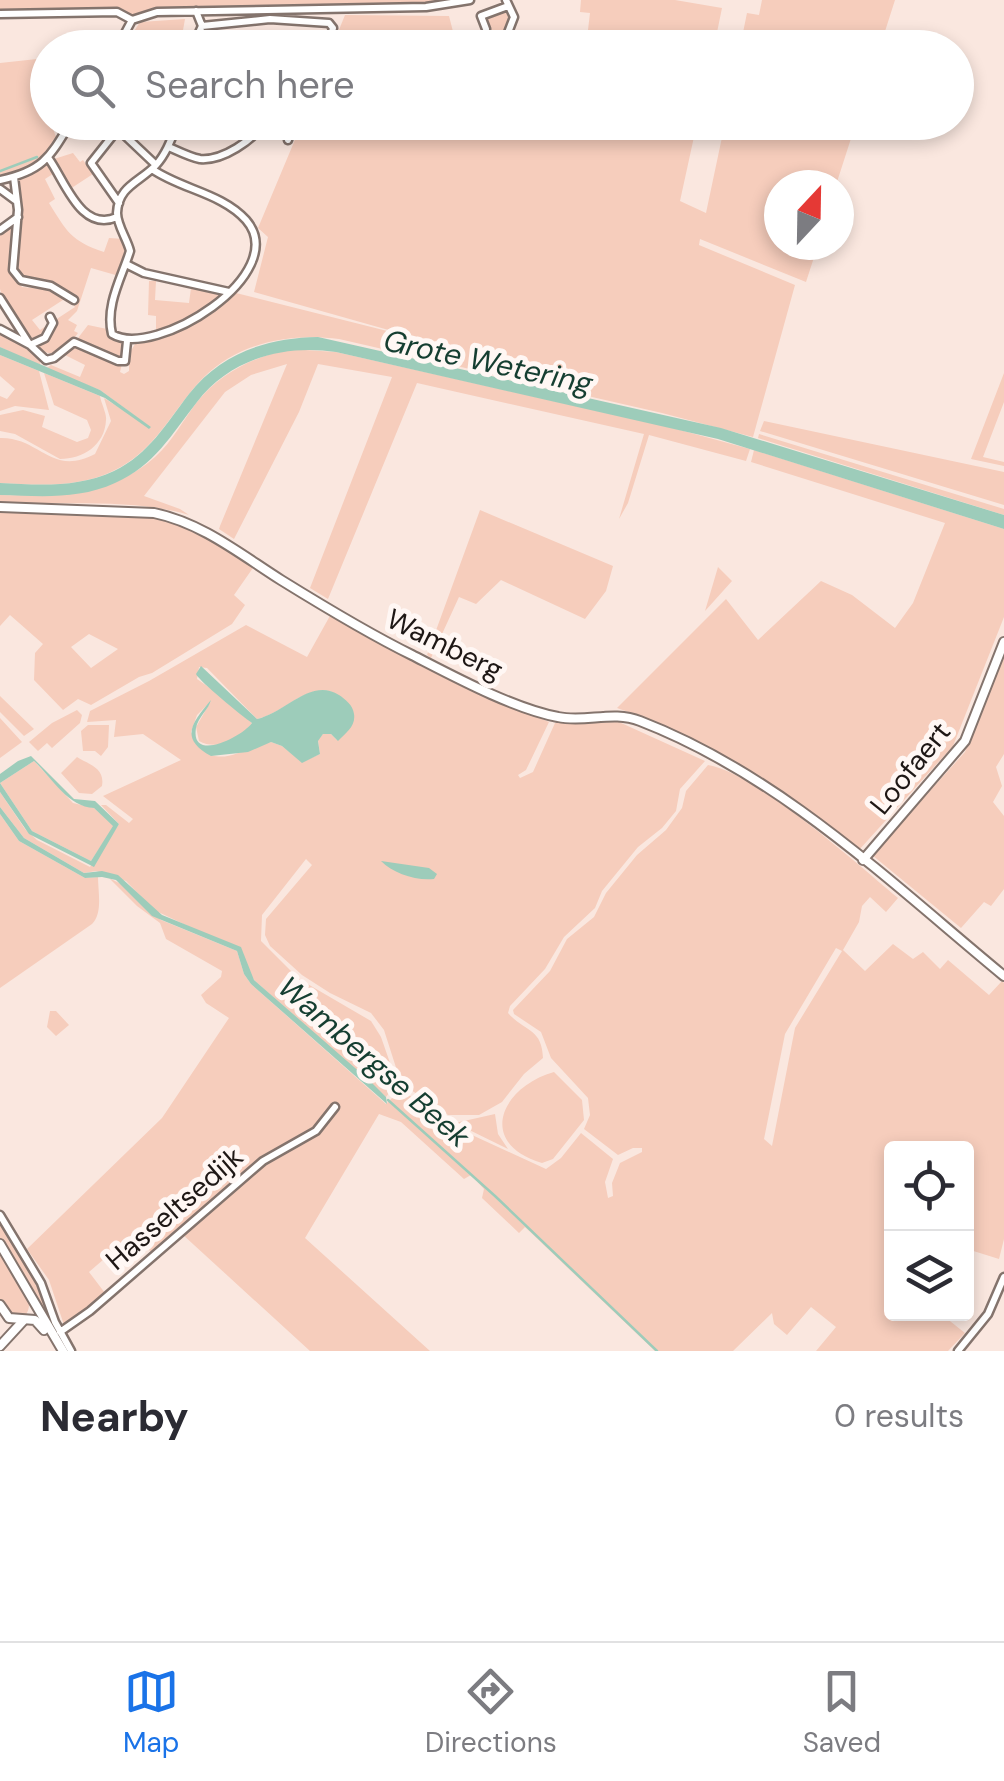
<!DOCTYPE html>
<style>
:root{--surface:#fff;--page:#f7f7f7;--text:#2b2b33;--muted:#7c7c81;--line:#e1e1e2;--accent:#1a73e8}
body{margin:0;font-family:"DM Sans",sans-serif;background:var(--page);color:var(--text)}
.controls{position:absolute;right:30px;bottom:30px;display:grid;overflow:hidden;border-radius:10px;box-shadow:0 5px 15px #0003}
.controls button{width:90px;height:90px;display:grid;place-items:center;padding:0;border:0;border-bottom:2px solid var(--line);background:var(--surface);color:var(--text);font:50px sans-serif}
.compass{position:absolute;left:764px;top:170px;width:90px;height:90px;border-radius:50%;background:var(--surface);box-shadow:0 5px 15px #0003;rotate:22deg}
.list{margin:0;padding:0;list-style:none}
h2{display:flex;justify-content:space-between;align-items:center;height:130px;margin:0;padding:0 40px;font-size:42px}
h2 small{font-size:32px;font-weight:400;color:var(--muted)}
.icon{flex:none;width:55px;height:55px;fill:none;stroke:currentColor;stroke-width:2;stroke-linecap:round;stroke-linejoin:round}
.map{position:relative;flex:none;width:1004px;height:1351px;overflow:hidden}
.search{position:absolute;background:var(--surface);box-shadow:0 5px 15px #0003;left:30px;right:30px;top:30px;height:110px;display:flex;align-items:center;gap:25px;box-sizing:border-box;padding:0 35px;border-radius:55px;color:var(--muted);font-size:38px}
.sheet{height:290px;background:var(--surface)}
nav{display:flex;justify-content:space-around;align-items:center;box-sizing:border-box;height:140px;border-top:2px solid var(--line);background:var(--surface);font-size:28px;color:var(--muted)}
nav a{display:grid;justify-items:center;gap:5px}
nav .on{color:var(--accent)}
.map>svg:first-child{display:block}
.green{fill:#f6cdbc;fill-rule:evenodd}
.water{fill:#9dccba;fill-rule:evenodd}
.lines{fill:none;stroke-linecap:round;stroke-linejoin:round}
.stream{stroke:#9dccba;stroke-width:2.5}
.minor-casing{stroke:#84746d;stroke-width:11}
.tertiary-casing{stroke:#84746d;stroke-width:12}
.secondary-casing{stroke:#84746d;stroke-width:12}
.minor{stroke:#fff;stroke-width:6}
.tertiary{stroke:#fff;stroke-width:8}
.secondary{stroke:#fff;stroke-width:8}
.labels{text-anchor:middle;stroke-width:10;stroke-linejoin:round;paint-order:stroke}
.street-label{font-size:28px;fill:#1e1715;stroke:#fff7f4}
.water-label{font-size:30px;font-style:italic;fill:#153e31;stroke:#fff7f4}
</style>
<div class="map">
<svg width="1004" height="1351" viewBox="0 0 1004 1351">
<rect width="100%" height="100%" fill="#fae7df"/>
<path class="green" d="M0,0H463L440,4L156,10L137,17L119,10L0,12Z
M581,0H675L722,8L714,47H533L540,30H588L590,13L580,12Z
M762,0H895L880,47H740L747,13L759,15Z
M506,9L510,15L503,35L494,38L490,35L484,19Z
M345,15L449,16L457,47H332Z
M185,19L180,47H124L140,22Z
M37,59L42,102L57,139L41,161L0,177V63Z
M302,123H697L680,201L706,213L725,123H856L836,185H779V245H818L806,282L700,239L699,245L795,285L753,437L662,413L339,339C290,333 239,342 203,378C172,410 156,451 113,471C78,488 38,485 0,483V438C40,437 51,477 95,454L111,421L104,398L150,427L100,390L45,369L51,365L80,377L85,365L65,355L88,325L107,329L117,340L127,343L120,372L124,374L129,371V354L135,344L161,335L232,292L431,342L254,292L268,237L258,228Z
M73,153L80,162L83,160L93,174L70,189L54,159Z
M47,163L56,172L45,179L55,199L49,203C67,232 71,241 104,252L109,238L125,239L127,247L119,276L91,268L77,311L68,320L77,325L74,331L78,333C49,373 33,346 16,316C11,308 2,298 0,289C0,271 0,250 0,232L15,219L9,272L22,287L53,290L66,298L32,320L40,330L75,307L73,304L75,298L23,278L16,269L19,176Z
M149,281H156L155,300L189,303L191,288L223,294L190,318L156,332V316L148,315Z
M0,332L33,350L40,358V367L0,347Z
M290,349L336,352L669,427L750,449L746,461L649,435L628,503L619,519L644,434L417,383L328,599L310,588L392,377L318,364L299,412L234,539L219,529L220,526L287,364L251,375L225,392L144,496L180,509L189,515C134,498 59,505 0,503V495C53,496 113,495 155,457C173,441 183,420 197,402C221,372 254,357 290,349Z
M0,355L39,371L49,410L15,406L0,411V396L7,399L15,389L0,376Z
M44,373L100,396C101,403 107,414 106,420C105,445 83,459 60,459L15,434L0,431V415L23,410L45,416L42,427L77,442L88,438L91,430L87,420L54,405Z
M1004,373V402L983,457L1004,462V466L971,459Z
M764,421L1004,472V505L760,431Z
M759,434L1004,509V515L758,438Z
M754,450L1004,529V617L953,746L859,850C785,793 707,739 617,708L726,599L758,640L821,581L852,595L895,628L913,603L945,523L751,462Z
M0,509L156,515L185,523L255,565L234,595L245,605L232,624L152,673L139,677L91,705L78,699L63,710L34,680L35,653L43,644L10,615L0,626ZM89,634L118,649L91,668L71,647Z
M480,510L613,566L606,591L585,619L501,580L476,604L459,597L431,658L427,655Z
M718,567L732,581L705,611Z
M331,614L438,674L549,722L526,770L518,775L520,778L533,772L555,723L619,722L705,761L680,789L676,811L662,828L638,847L602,891L595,908L564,937L545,969L510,1006L508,1013C525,1032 542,1028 543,1058L524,1074L502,1102L479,1115H448L411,1090L400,1080L384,1030L371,1013L330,993L302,975L270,946L265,935L266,919L312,865L306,859L262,915L261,941L299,979L371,1021L381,1037L397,1083L386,1097L254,980L244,963L243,952L154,910L126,881L96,871L84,873L24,838L0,807V792L25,829L37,840L90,867L119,824L101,805H106L129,823L133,819L103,796L181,760L143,734L114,737L116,720L87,722L90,711L149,681L246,625L307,657ZM199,667L207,668L257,719C285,713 305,684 332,692L337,740L331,734H323L318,740L320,754L302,762L282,746L271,742C238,749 212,776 191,732L197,715L211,701L196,727L199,741C217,751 240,740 252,723L223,697L197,679Z
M1004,649V754L996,767L1002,786L993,802L1004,816V889L991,906L984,902L961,928L872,855L965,752Z
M0,696L34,729L24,736L0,712Z
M77,710L82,715L80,723L52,748L47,743L38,751L29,742L52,723Z
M0,718L22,742L0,758Z
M88,725H109L108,747L101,756L95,751H83L81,731Z
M77,757C90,765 105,768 102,786L92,794L79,793L61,773Z
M34,761L73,803L94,808L114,826L91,861L32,831L0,783Z
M708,765C756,773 857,864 898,898L886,912L870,897L862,906L859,922L843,950L865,971L893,944L913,959L923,952L940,969L948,960L989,995L1002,981L1004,983V1239L999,1259L967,1249L966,1148H892V1314H941L965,1333L948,1351H816L836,1327L811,1307L787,1335L774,1324L772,1313L733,1351H655L525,1227L519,1233L482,1198L484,1189L471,1175L464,1179L401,1122L379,1114L305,1238L430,1351H310L182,1234L259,1169L319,1133L334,1112L322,1124L248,1170L151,1252L134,1233L89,1272L105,1293L64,1325L49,1280L27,1249L162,1118L229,1018L206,1003L201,995L221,977L222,971L166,939L160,923L137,906L109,878L121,884L161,920L237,951L244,974L251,984L386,1104L398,1092L406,1093L448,1124L546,1169L561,1158L581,1133L613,1159L605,1182L608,1198L613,1196L612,1183L620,1163L642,1152V1148H633L618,1155L584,1129L590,1115L588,1098L551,1058L541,1032L514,1014L513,1010L550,971L567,939L594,917L606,893L637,855L666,830L682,808L686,791ZM836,948L842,951L795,1028L772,1146L764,1139L785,1034Z
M0,814L19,841L85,878L98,877C98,892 103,913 92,924L0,988Z
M50,1011H56L69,1025L56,1036L47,1027Z
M554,1072L582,1100L584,1120L553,1159L542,1163C476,1143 501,1087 554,1072Z
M495,1114L498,1134L508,1149L455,1123Z
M0,1221L38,1282L52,1323L50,1325L0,1238Z
M0,1247C11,1265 41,1299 24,1317L7,1314L0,1303Z"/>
<path class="water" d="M318,337L721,428L1004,515V529L718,439L336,352C284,344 230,359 197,402C171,435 155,465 115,483C78,500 39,496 0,495V483C39,485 78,488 114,471C149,454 166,424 189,394C221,353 267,338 318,337Z
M0,347L100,390L151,427L149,429L105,398L0,355Z
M201,666L257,719C285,713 311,677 339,695C345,699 353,705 354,714C356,726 346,733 338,741L331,734H323L318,741L320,754L302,763L282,746L271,742L248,752L211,756C178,738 193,722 211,700C209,709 198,717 196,728C190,763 242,737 252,723C242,716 199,681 196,674Z
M31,756L74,799L95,801L119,824L94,867L29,834L0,792V774L18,761ZM34,761C52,778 68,807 94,808L113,826L91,861L32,831L0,783Z
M0,807L24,838L84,873L102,871L118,875L162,915L241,947L254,980L370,1081L386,1097L387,1104L251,984L244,974L237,951L152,916L116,880L102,877L85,878L19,841L0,814Z
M381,861L429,868L437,874L434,879C415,881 393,873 381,861Z"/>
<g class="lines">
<path class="stream" d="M0,171L37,157
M388,1100L495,1196L657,1351"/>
<g class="minor-casing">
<path id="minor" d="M0,14L117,12L132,20
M132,20L157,12L426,7L470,0
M202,26L270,19L329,23L333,28L328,48
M486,29L481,16L508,6
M498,40L504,43L514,17L506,0
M117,48L132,20
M192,48L202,26L196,11
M288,140L293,122
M169,147C178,151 190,157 200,159C223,161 253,140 265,122
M49,159C65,181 81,233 117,217
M152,169C180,189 222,193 246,220C293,274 154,360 112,334C105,305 122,277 130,251C127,239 117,225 117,213C118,186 140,182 156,165C167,153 172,137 178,122
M14,177L18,210L13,270L21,280L51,286L74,300
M0,180C43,171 50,157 71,122
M0,189L15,200
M119,203L91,163L118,129L156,165
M0,230L18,217
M126,264L144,273L229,292
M0,298L30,345L46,360L54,358L74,342L118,361H125L127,341
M0,329L30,345L45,338L53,323L50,317
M0,1215L41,1283L55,1322L71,1351
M60,1332L90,1311L263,1161L316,1131L335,1107
M958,1351L988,1314L1004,1277"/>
</g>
<g class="tertiary-casing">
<path id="tertiary" d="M0,507L154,513C202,523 240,554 281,580C323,606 367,633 412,655C453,676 514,709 558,717C586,723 613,710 640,721C780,775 890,882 1004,976
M863,860L965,741L1004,642
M0,1346L23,1321"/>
</g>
<g class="secondary-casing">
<path id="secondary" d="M0,1244L63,1351
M0,1305L9,1318L35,1320L44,1330"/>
</g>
<use href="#minor" class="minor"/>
<use href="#tertiary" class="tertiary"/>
<use href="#secondary" class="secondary"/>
</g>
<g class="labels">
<g class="street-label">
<text transform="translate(445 644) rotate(26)" y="10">Wamberg</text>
<text transform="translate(910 768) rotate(-51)" y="10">Loofaert</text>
<text transform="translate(174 1208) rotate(-41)" y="10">Hasseltsedijk</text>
</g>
<g class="water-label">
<text transform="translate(488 362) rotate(12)" y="10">Grote Wetering</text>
<text transform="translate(374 1062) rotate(41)" y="10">Wambergse Beek</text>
</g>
</g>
</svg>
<div class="controls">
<button><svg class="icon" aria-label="locate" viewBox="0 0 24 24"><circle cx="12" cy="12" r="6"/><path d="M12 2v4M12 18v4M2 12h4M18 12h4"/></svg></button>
<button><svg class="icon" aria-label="layers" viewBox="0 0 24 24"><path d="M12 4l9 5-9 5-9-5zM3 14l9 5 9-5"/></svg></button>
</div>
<svg class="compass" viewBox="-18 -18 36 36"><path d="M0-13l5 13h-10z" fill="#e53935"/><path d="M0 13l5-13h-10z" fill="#7c7c81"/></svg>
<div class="search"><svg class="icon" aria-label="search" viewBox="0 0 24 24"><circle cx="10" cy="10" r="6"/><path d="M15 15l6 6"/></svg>Search here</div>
</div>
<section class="sheet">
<h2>Nearby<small>0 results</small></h2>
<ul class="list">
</ul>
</section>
<nav>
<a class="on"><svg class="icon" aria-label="map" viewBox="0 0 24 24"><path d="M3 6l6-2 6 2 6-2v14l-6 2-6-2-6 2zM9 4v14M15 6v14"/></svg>Map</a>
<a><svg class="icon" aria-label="directions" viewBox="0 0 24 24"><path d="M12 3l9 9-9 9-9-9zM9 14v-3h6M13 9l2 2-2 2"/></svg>Directions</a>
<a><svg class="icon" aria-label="saved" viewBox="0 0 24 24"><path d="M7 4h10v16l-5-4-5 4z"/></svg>Saved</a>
</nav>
